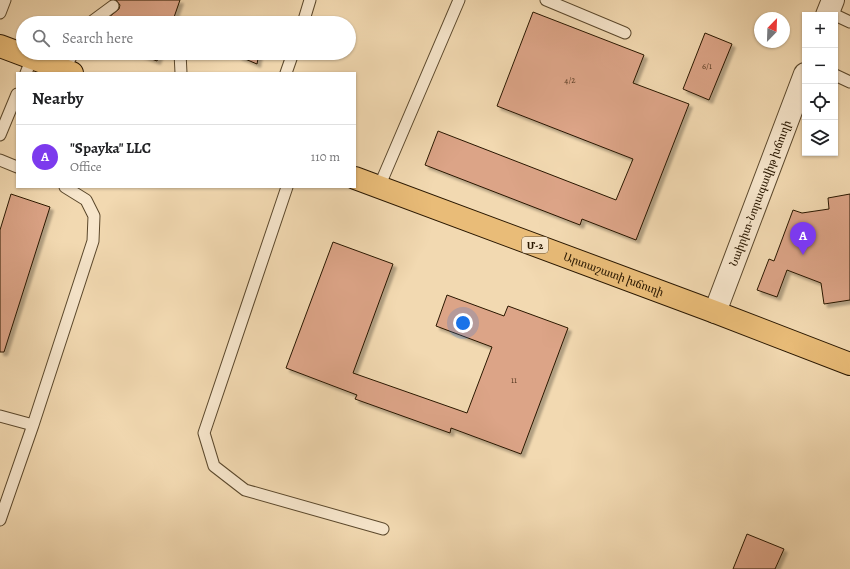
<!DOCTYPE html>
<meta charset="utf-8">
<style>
:root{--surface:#fff;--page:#f2f2f2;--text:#202124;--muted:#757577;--line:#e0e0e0;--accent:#7c3aed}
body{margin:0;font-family:Alegreya,"Noto Serif Armenian",serif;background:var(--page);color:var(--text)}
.controls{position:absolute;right:12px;top:12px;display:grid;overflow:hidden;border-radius:0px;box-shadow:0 1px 3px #0004}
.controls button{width:36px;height:36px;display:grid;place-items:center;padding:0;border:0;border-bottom:1px solid var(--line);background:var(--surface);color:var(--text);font:20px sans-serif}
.compass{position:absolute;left:754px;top:12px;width:36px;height:36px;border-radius:50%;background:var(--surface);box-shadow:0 1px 3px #0004;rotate:23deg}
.you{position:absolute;left:463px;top:323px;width:14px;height:14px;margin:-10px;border:3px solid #fff;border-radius:50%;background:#1a73e8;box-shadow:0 0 0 6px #1a73e833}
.badge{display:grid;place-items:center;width:26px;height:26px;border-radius:50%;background:var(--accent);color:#fff;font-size:13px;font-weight:700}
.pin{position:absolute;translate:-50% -33px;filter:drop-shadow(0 1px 2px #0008)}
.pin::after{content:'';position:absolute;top:21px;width:14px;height:12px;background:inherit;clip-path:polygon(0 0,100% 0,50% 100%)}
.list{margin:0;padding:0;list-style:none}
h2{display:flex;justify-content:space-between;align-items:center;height:52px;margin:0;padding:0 16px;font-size:17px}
h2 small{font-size:13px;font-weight:400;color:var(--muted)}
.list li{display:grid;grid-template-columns:26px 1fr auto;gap:12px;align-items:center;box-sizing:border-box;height:64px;padding:0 16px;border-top:1px solid var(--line)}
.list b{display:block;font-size:15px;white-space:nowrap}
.list p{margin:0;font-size:13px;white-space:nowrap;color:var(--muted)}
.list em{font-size:13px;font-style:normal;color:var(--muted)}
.icon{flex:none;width:22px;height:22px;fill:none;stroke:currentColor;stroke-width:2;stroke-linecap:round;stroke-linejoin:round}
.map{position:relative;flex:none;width:850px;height:569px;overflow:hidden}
.search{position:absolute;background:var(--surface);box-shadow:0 1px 3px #0004;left:16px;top:16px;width:340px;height:44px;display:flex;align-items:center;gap:10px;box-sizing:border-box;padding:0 14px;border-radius:22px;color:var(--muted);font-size:15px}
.panel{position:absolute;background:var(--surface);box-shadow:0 1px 3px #0004;left:16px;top:72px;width:340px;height:116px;border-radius:0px}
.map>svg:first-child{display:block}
.building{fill:#dca487;stroke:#291700;filter:url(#shadow)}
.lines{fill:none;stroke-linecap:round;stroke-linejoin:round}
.service-casing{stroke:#5b482c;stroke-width:13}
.tertiary-casing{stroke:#5b482c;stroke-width:24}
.primary-casing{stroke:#291700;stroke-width:24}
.service{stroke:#f7e6cc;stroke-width:11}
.tertiary{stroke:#f7e6cc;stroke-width:22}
.primary{stroke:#e9bc78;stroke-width:22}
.labels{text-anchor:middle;stroke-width:3;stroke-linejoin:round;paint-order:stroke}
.number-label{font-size:9px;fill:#563a22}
.shield{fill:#f7e6cc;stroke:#67553d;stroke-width:1}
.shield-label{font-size:10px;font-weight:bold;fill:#291700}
.street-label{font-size:11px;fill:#291700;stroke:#f7e6cc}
</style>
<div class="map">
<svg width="850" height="569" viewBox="0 0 850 569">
<defs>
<filter id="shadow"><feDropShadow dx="3.5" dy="3.5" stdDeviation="1" flood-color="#0004"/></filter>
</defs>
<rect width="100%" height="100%" fill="#f2d9b1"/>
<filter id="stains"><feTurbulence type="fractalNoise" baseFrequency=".005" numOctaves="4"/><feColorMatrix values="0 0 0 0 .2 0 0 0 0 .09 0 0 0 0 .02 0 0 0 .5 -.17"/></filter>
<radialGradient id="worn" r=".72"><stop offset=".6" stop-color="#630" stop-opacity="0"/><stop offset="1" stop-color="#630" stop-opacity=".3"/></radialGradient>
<path class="building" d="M116,0H180L172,23H106L108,18L119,9L120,5Z
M533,12L644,55L633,83L689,104L636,240L582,219L580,225L425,165L438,131L616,200L633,159L497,106Z
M705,33L732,44L709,100L683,89Z
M136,53H160L157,61Z
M239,53H259L257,64L238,56Z
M11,194L50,207L4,352H0V230Z
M850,194V300L824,304L821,283L787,270L777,297L757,290L769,259L774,261L793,210L802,213L829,209L828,198Z
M333,242L393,264L353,373L467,413L492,347L436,326L447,295L504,316L508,306L568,328L521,454L451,428L450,433L355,399L357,395L286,368Z
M747,534L784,549L775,569H733Z"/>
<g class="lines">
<g class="service-casing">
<path id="service" d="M546,0L625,33
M0,13L5,0
M835,15L850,22
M90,23L113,6
M303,23L310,0
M180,53L181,73
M64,70L73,53
M26,73L32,58
M286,73L293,53
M835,75L850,82
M0,135L17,94
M0,160L17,167
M287,187L204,433L214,466L245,490L383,529
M379,187L459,0
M0,416L33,425L93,241L94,216L86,200L65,187
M0,520L33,425"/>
</g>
<g class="tertiary-casing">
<g id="tertiary">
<path d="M827,15L833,0"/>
<path id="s1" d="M715,312L805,74"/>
</g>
</g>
<g class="primary-casing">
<g id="primary">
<path d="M0,46L72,73"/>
<path id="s2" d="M355,178L715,312L850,364"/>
</g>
</g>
<use href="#service" class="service"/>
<use href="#tertiary" class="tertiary"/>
<use href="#primary" class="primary"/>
</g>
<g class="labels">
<g class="number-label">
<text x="707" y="69">6/1</text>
<text x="570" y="83">4/2</text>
<text x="514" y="383">11</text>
</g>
<rect class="shield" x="522" y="237" width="26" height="16" rx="3"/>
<g class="shield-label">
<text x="535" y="249">Մ-2</text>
</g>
<g class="street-label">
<text dy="4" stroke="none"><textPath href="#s1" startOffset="127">Նաիրիտ-Նորագավիթ խճուղի</textPath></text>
<text dy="4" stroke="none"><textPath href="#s2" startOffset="276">Արտաշատի խճուղի</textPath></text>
</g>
</g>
<rect width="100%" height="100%" filter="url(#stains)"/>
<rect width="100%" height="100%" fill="url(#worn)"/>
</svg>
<div class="controls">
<button>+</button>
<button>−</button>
<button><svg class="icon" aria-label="locate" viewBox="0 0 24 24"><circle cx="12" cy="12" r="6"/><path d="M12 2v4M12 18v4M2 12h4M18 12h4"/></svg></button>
<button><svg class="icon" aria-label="layers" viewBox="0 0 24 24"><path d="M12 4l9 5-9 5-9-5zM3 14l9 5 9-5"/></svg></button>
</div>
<svg class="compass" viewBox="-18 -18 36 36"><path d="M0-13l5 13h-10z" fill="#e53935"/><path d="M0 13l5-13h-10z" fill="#757577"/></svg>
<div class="you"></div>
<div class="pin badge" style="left:803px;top:255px">A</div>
<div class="search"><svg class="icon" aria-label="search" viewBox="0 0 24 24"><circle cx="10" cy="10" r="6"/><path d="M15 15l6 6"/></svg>Search here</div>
<section class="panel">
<h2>Nearby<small></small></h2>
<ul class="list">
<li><span class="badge">A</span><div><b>&quot;Spayka&quot; LLC</b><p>Office</p></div><em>110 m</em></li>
</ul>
</section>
</div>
